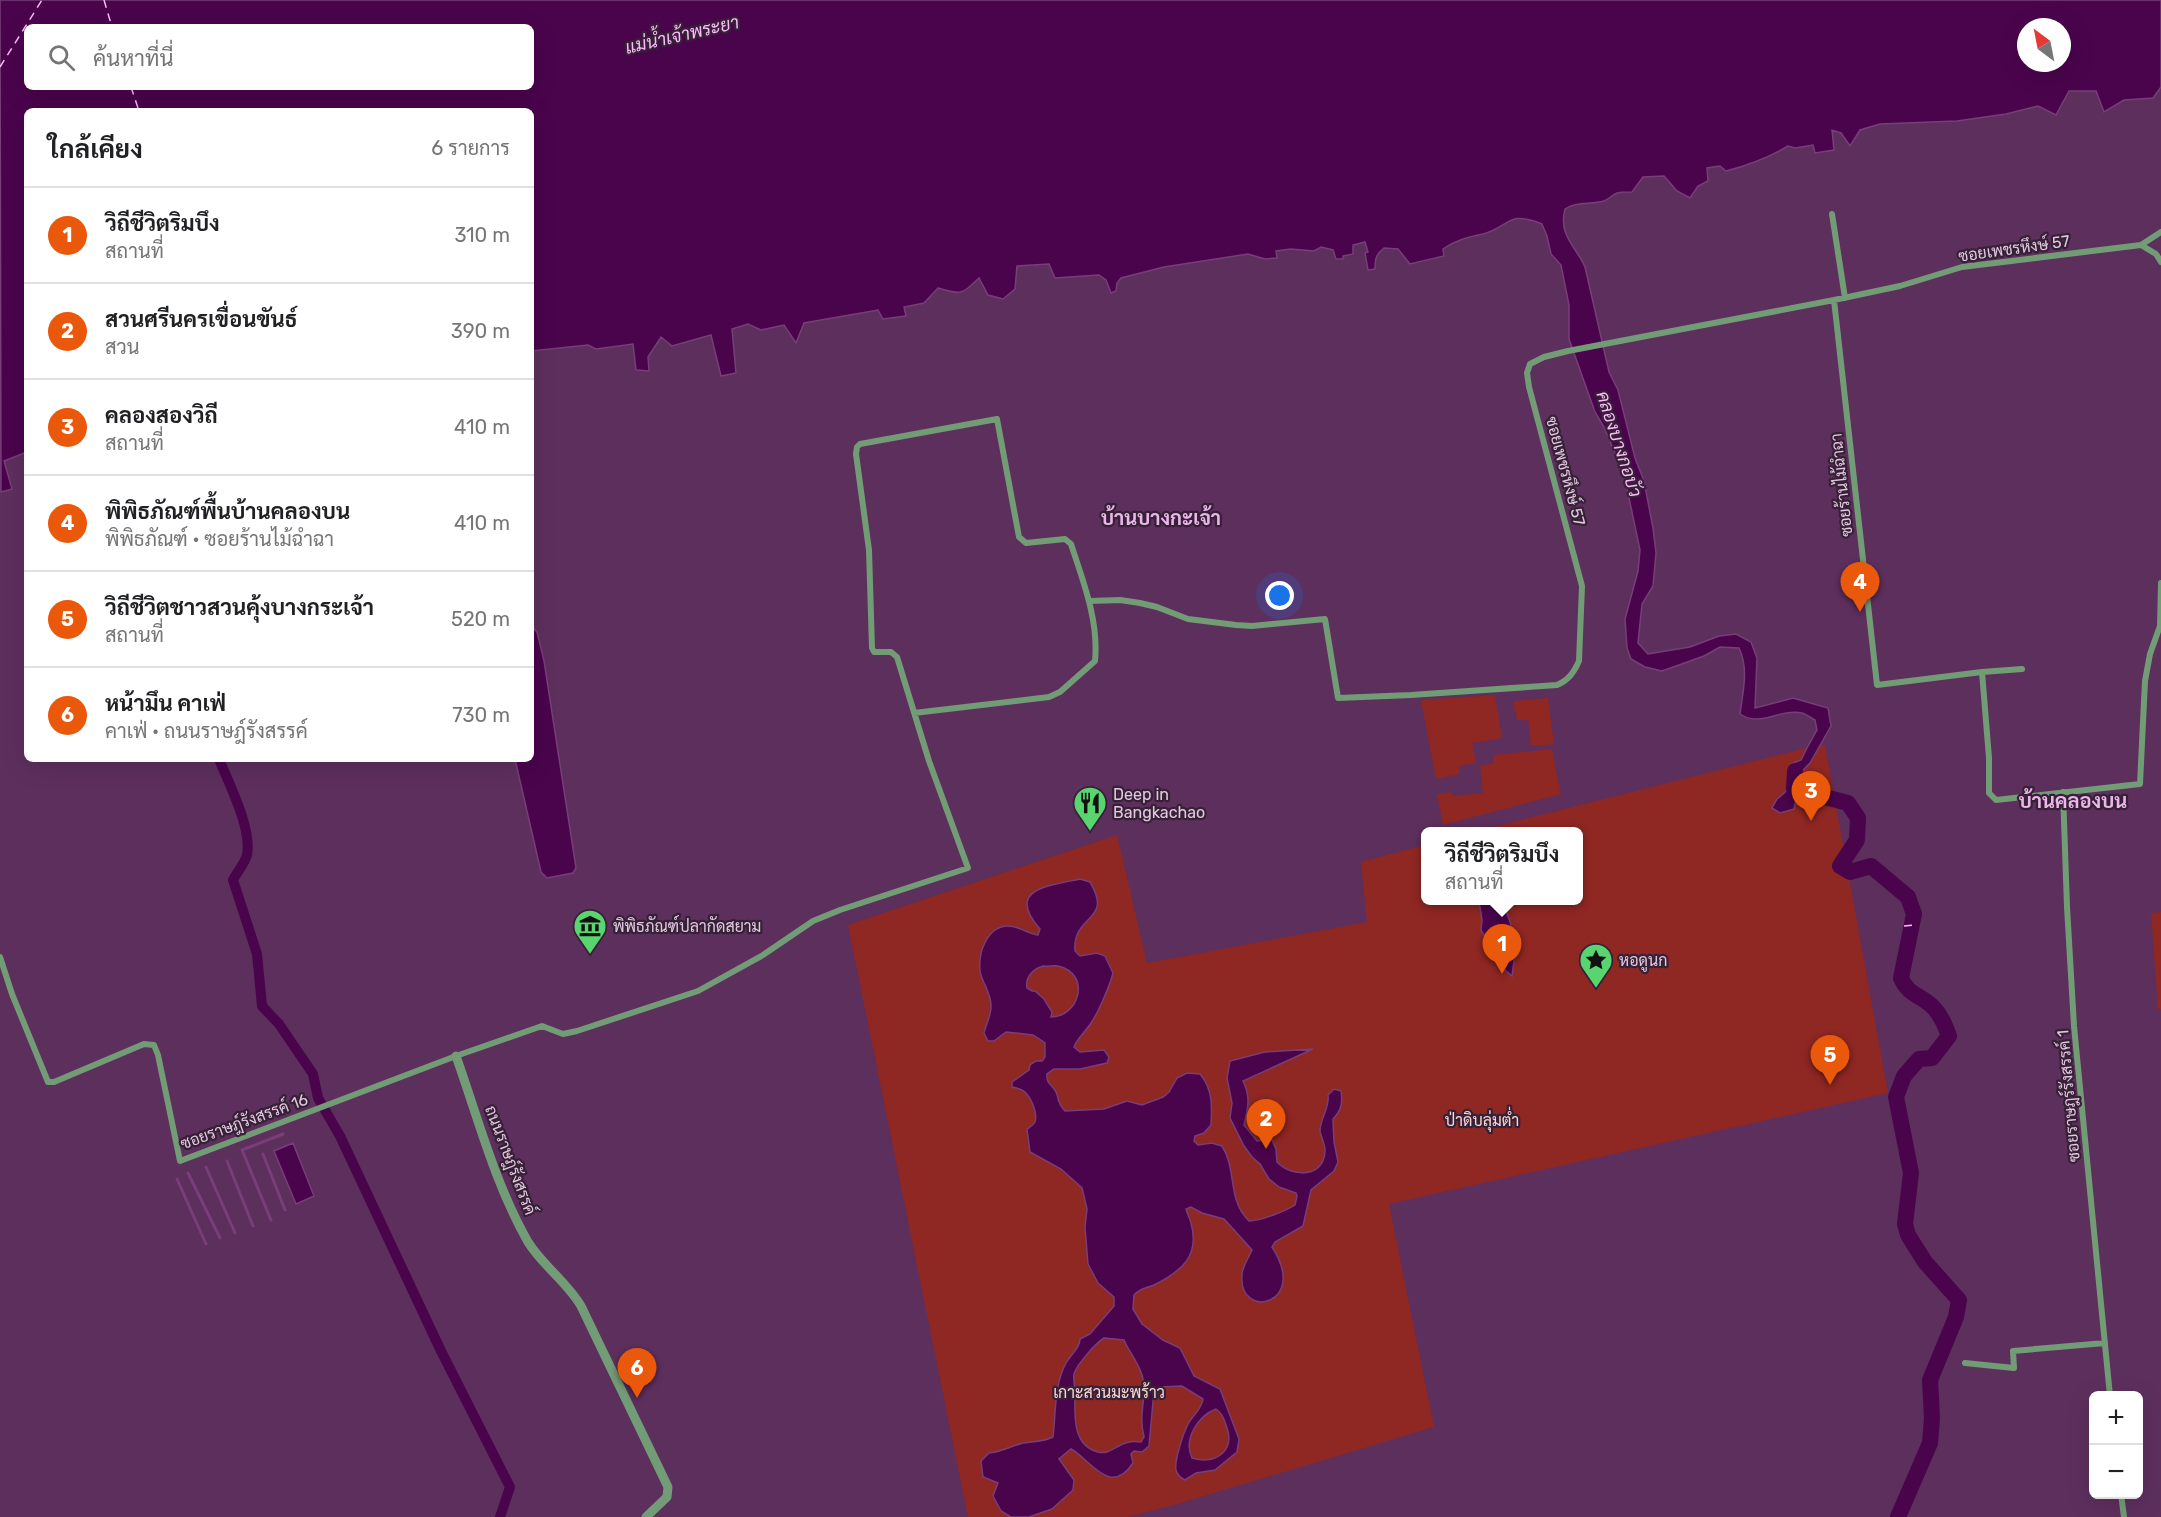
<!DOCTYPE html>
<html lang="th">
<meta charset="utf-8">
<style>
:root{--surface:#fff;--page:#f6f6f6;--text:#202124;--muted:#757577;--line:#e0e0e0;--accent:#ea580c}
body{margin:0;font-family:Rubik,Sarabun,sans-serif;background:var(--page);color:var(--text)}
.controls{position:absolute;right:18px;bottom:18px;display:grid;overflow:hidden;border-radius:9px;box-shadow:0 6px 24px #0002}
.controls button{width:54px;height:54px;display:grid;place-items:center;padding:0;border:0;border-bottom:2px solid var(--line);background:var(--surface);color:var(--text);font:30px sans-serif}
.compass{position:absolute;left:2017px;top:18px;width:54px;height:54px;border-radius:50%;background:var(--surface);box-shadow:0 6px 24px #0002;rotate:328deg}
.you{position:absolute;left:1280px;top:596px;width:21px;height:21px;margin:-15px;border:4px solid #fff;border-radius:50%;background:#1a73e8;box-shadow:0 0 0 9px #1a73e833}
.badge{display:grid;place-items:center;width:39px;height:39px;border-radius:50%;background:var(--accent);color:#fff;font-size:20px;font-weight:700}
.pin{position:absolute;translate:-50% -50px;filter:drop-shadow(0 2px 3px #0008)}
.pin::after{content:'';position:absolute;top:32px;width:21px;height:18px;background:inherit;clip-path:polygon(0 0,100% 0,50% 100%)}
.popup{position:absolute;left:1421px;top:827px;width:162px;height:78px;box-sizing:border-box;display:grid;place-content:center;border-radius:9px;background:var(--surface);filter:drop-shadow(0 2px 4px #0005);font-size:20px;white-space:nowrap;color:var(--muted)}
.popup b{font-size:22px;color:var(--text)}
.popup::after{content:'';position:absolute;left:50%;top:100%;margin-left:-12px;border:12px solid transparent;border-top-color:var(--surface)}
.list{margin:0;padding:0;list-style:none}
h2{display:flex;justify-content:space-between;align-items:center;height:78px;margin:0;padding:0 24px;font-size:26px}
h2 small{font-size:20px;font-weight:400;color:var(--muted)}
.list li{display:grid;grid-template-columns:39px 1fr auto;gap:18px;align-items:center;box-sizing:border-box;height:96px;padding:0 24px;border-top:2px solid var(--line)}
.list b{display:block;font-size:22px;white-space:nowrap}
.list p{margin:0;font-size:20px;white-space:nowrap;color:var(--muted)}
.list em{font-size:20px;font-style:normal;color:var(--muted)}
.icon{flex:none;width:33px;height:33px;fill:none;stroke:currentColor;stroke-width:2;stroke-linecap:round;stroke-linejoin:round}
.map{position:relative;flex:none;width:2161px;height:1517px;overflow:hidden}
.search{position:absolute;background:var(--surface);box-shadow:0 6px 24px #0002;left:24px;top:24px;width:510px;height:66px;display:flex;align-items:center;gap:15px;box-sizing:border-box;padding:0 21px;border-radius:9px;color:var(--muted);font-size:22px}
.panel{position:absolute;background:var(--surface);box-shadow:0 6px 24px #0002;left:24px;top:108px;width:510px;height:654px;border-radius:9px}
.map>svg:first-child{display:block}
.green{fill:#8f2723}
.water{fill:#4a044c;stroke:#783e79;stroke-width:1.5;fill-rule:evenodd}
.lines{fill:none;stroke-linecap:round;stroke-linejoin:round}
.stream{stroke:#783e79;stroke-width:3}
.canal{stroke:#4a044c;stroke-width:10}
.river{stroke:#4a044c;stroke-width:16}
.ferry{stroke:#fdb9fc;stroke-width:1.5;stroke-dasharray:8 6;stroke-linecap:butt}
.minor{stroke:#729c75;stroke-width:6}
.tertiary{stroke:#729c75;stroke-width:9}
.labels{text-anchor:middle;stroke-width:4.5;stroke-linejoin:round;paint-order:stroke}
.street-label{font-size:16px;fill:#e2c7e1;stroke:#362136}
.poi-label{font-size:16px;fill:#e2c7e1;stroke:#362136;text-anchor:start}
.park-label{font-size:16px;fill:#f8d7d2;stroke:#362136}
.water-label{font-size:18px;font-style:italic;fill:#fdb9fc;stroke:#362136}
.quarter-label{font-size:20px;font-weight:bold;fill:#ebb4ea;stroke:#362136}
</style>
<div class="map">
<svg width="2161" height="1517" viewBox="0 0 2161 1517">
<rect width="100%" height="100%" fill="#5d2f5d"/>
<path class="green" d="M1495,695L1502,738L1472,743L1476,763L1459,766L1460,774L1436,779L1421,700Z
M1548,698L1554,744L1531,746L1528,720H1517L1513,701Z
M1820,745H1825L1888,1093L1389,1204L1434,1427L1174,1505L1127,1517H968L848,925L1117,835L1147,963L1367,922L1361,862L1425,845L1426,900H1579V832L1477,831L1807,748L1801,760L1791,765V787L1777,799L1794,809L1802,771L1810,763Z
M1552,749L1561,794L1443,825L1437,794L1452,792L1453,796L1483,793L1480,766L1494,763L1493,755Z
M2161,912V1009H2158L2151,913Z"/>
<path class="water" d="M0,0H2161V87L2153,98L2124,100L2104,112L2096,91H2069L2056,115L2038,106L2006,114L1957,121L1880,124L1860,130L1850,146L1841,133L1832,130L1834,150L1815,153L1813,145L1795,148L1788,146C1768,158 1749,165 1726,171L1720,166L1707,168L1708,181L1698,186L1690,198L1677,191L1664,176L1643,177L1632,192C1628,192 1621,192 1617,193C1612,195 1609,199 1604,201C1590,205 1577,201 1565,209C1558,236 1576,246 1585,267L1609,372L1618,390L1635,458L1644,481L1653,528L1656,553L1653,586L1642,604L1638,643L1648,654L1690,647L1719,636L1736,634L1751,642L1757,658L1755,708L1793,698L1828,708L1831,726L1810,763L1802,771L1794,809L1780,813L1772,808L1777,799L1791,787V764L1801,760L1807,748L1817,730L1815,720C1811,718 1806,714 1802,713C1780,708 1760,728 1740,714C1743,691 1749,669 1739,648L1720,647L1704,656L1662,671L1645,667L1631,659L1627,648L1625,619L1638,571L1640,550L1624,474L1604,427L1595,412L1569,339V305L1561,265L1551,254L1547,236L1542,224C1507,210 1511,226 1483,234C1468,237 1456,240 1443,249L1444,256L1410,264L1398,249L1384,248C1376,254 1375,259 1375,269L1368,270L1365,253L1368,252L1365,242L1353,245V254L1343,256V259H1336L1333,250L1321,247L1314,251L1291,249L1276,251L1277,258L1265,259L1248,254L1164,267L1121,278L1117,283L1116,291L1111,293L1106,280L1099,275L1055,278L1049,264L1017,266L1015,289L1003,299L988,295L979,278C961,295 962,295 938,288L924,303L904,307L906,316L883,319L878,310L804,323L796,343L784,325L761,330L748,324L732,329L736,373L721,376L711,335L672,346L661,337L648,357L649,371L636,370L633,344L596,349L588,345L531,351V111H27V452L4,461L12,489L1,492ZM27,27H531V87H27ZM2026,27H2062V63H2026Z
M531,626L537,632L544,661L576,868L573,873L547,878L541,872L515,759H531Z
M1080,879L1090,882C1114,922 1072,914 1075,951L1080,956L1097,953L1105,956L1113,973C1110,985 1098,1013 1091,1023C1086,1031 1077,1039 1074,1047L1080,1052L1104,1050L1109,1057L1107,1063L1080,1069H1054L1047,1074C1046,1084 1052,1084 1056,1092C1060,1101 1056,1101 1065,1111L1104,1109L1127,1101L1142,1105L1163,1097L1169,1092L1177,1078L1187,1073L1200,1074C1213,1089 1212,1107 1211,1125L1204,1133L1195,1136L1194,1141L1198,1145L1212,1143L1222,1146C1237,1169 1227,1200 1249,1221C1260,1221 1286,1211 1295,1205L1297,1196L1296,1193L1279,1187L1269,1179L1260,1164L1252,1157L1244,1146L1230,1118L1232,1103L1227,1078L1230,1061L1265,1052L1313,1049L1243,1081C1251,1097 1248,1108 1244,1125L1257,1141L1272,1140L1276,1149L1277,1162C1292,1178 1325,1178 1325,1150C1325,1144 1321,1137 1320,1131C1320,1118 1330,1108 1328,1095L1334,1089L1341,1091C1343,1103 1341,1111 1333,1119L1334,1142L1338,1162L1334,1171L1311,1190L1303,1226L1275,1242L1272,1247C1310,1305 1238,1321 1242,1275C1242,1267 1249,1257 1252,1250L1224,1219L1202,1213L1191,1207L1186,1209C1187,1214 1190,1218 1191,1223C1200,1256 1182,1271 1154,1285C1145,1289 1142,1287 1134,1295L1133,1309L1142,1324L1163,1340L1180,1348L1194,1376L1220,1389L1239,1439L1237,1452L1215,1470L1196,1473L1185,1480C1181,1478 1177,1475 1176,1470C1174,1460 1184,1432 1188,1424C1193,1415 1202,1409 1203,1399L1182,1386L1159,1387L1154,1391L1149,1446L1142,1452L1134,1451L1131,1454L1133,1463C1110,1498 1090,1459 1071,1449L1059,1459L1074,1480L1073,1490L1052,1509L1029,1517H1011L1001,1511L993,1496L998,1483L983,1477L981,1461L989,1453C1001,1452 1011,1446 1023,1443C1034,1441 1044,1442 1053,1437C1056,1413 1054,1385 1066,1363C1071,1354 1080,1348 1080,1339L1090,1334L1114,1306V1297L1098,1283L1088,1264L1085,1227L1087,1209L1082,1188L1061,1169L1030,1152L1027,1129C1030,1127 1033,1126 1035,1122C1038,1113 1030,1094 1022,1090C1019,1088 1015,1088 1012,1087V1082L1029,1070L1030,1065L1036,1061H1042L1045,1057V1043L1033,1035L1006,1032L994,1041H988L984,1033C986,1025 991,1015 991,1007C992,994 982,983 980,971C978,953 987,926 1008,926C1020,926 1027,934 1038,935L1040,929C1005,889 1048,886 1080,879ZM1043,966C1047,967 1054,965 1058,966C1092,974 1079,1017 1051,1017L1052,1012L1044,999L1035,991H1032L1027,988C1025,977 1033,969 1043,966ZM1104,1338L1124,1340C1131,1356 1144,1369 1144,1388C1144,1408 1139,1416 1144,1437L1141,1442C1119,1438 1113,1456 1098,1452C1071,1445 1075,1413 1075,1392C1075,1387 1073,1379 1074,1374C1077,1364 1096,1343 1104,1338ZM1216,1409C1222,1413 1224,1418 1226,1425C1236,1450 1217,1465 1192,1458C1183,1439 1198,1416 1216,1409Z
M1479,901H1501C1515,927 1517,947 1512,976L1506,971L1481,930L1482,920Z
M293,1143L314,1196L296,1204L274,1151Z"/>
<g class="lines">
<path class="stream" d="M263,1154L285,1210
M227,1161L253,1226
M206,1167L235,1233
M188,1173L220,1238
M177,1179L206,1244
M271,1220L242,1150L283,1134"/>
<path class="canal" d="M219,759C229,784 252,828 247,855C245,863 237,872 233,880L257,954L262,1006L279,1024L313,1074L318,1098L340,1136L441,1351L510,1487L500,1517"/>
<path class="river" d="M1795,771L1794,789L1848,803L1858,818L1857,840L1840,866L1850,872L1871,866L1908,897L1914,914L1901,978C1908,995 1921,995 1933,1007C1941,1015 1945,1025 1949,1036L1932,1058L1919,1059L1904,1076L1896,1097L1911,1173L1905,1224L1908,1235L1925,1262L1959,1300L1956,1317L1930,1380L1932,1418L1930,1443L1898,1517"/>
<path class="ferry" d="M104,0L112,27
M0,67L42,0
M131,87L139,111
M1904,926L1916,925"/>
<path class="minor" d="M1832,214L1845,298
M2141,245L2156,254L2161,262
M1834,300L1877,685L1982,672L1989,758V793L1996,800L2140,784L2145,681L2150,654L2160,626L2161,583
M1090,601L1120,600L1140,603L1157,607L1188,619L1236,625L1252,626L1325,619L1338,698L1411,695L1557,685C1569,680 1574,672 1579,661L1582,586L1529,387L1527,373L1530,364L1544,357L1568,351L1834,300L1900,286L1962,267L2141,245L2161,232
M1982,672L2022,669
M2063,792L2067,907L2074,1026L2110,1396
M0,957L12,994L48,1082H54L144,1044L154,1045L158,1055L180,1161L456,1056L542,1026L563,1034L577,1031L698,991L763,955L813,921L840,910L968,868L929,761L897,657L891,652H874L872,648L869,550L856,454L857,447L860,444L997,419L1019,537L1026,543L1065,539L1071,544C1083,581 1099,621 1095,661L1060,692L1049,697L914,713
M1965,1363L2014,1368L2013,1351L2105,1343
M2121,1494L2124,1517"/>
<path class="tertiary" d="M456,1056C478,1118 495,1184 528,1242C543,1266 567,1282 581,1306L668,1487L667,1497L646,1517"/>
</g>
<defs>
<g id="restaurant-pin" transform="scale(1.725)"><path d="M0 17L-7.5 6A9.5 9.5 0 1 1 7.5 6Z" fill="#59d56f" stroke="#362136"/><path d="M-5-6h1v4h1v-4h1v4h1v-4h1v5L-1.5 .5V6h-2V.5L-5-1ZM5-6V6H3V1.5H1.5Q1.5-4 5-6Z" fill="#111"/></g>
<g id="museum-pin" transform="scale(1.725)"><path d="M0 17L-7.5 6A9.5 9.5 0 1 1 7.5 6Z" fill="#59d56f" stroke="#362136"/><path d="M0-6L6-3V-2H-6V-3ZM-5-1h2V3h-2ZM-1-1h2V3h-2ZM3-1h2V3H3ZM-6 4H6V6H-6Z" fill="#111"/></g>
<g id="sight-pin" transform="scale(1.725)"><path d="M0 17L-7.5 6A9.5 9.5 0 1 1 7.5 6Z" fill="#59d56f" stroke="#362136"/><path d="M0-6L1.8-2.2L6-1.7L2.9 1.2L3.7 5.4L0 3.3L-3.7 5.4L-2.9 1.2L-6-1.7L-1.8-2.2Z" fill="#111"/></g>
</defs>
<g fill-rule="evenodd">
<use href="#restaurant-pin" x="1090" y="803"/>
<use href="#museum-pin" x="590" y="926"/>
<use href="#sight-pin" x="1596" y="960"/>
</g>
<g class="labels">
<g class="street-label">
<text transform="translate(2014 248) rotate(-8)" y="6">ซอยเพชรหึงษ์ 57</text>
<text transform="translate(1566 471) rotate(75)" y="6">ซอยเพชรหึงษ์ 57</text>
<text transform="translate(1841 485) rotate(-96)" y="6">ซอยร้านไม้ฉำฉา</text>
<text transform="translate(2068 1096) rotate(-95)" y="6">ซอยราษฎร์รังสรรค์ 1</text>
<text transform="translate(244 1121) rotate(-20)" y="6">ซอยราษฎ์รังสรรค์ 16</text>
<text transform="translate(511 1160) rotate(69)" y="6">ถนนราษฎ์รังสรรค์</text>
</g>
<g class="poi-label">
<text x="1113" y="800">Deep in<tspan x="1113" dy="18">Bangkachao</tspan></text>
<text x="613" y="932">พิพิธภัณฑ์ปลากัดสยาม</text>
<text x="1619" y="966">หอดูนก</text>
</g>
<g class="park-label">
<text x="1482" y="1126">ป่าดิบลุ่มต่ำ</text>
<text x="1109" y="1398">เกาะสวนมะพร้าว</text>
</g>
<g class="water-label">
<text transform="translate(682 35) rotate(-13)" y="6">แม่น้ำเจ้าพระยา</text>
<text transform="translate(1619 444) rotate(72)" y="6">คลองบางกอบัว</text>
</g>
<g class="quarter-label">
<text x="1161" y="525">บ้านบางกะเจ้า</text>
<text x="2073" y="808">บ้านคลองบน</text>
</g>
</g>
</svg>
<div class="controls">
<button>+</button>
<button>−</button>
</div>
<svg class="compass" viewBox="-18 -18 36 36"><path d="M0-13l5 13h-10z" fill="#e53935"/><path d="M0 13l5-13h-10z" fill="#757577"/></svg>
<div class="you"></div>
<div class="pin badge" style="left:1502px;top:974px">1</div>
<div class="popup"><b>วิถีชีวิตริมบึง</b>สถานที่</div>
<div class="pin badge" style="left:1266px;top:1149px">2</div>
<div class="pin badge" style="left:1811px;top:821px">3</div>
<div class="pin badge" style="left:1860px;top:612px">4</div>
<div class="pin badge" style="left:1830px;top:1085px">5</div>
<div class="pin badge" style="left:637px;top:1398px">6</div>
<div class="search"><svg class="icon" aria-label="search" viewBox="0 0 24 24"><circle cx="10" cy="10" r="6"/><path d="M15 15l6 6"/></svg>ค้นหาที่นี่</div>
<section class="panel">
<h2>ใกล้เคียง<small>6 รายการ</small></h2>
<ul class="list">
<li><span class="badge">1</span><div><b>วิถีชีวิตริมบึง</b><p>สถานที่</p></div><em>310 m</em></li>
<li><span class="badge">2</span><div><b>สวนศรีนครเขื่อนขันธ์</b><p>สวน</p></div><em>390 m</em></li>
<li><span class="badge">3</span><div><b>คลองสองวิถี</b><p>สถานที่</p></div><em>410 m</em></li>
<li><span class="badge">4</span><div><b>พิพิธภัณฑ์พื้นบ้านคลองบน</b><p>พิพิธภัณฑ์ · ซอยร้านไม้ฉำฉา</p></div><em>410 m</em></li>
<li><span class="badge">5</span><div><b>วิถีชีวิตชาวสวนคุ้งบางกระเจ้า</b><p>สถานที่</p></div><em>520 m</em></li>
<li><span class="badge">6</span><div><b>หน้ามึน คาเฟ่</b><p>คาเฟ่ · ถนนราษฎ์รังสรรค์</p></div><em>730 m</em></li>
</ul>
</section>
</div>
